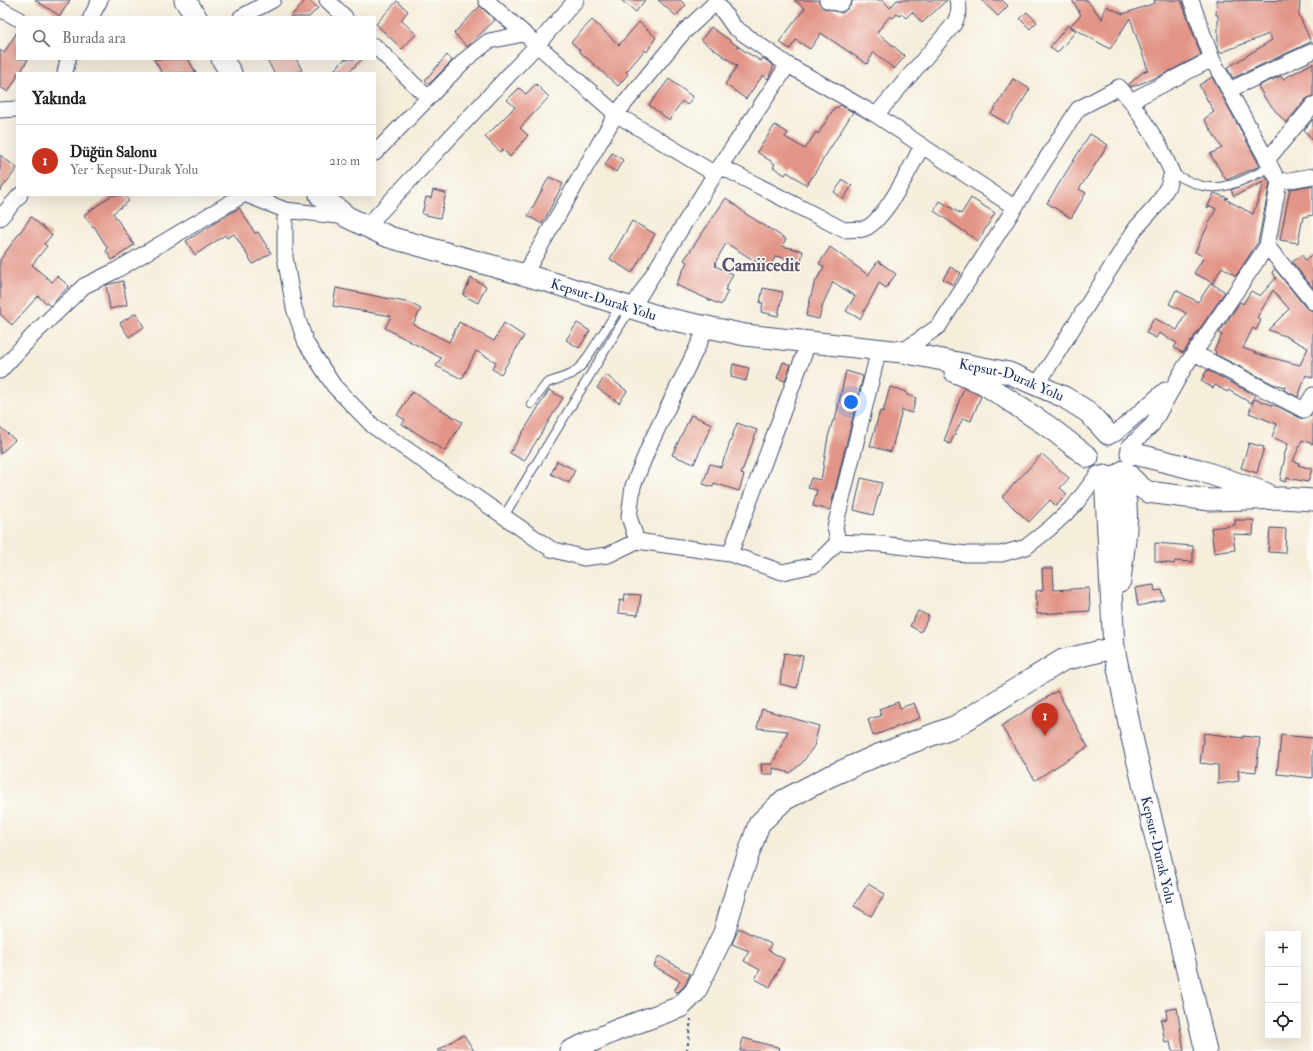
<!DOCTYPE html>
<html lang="tr">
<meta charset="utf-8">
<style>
:root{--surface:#fff;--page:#f2f2f2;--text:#202124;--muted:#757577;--line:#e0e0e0;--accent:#c8321e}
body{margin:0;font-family:"IM FELL Double Pica",serif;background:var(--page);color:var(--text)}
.controls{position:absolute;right:12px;bottom:12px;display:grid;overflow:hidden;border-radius:0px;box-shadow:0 4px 16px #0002}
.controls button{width:36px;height:36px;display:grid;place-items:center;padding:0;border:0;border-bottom:1px solid var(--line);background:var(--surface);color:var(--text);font:20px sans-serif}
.you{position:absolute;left:851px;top:402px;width:14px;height:14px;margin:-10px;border:3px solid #fff;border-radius:50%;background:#1a73e8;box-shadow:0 0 0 6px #1a73e833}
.badge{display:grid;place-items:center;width:26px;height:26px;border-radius:50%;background:var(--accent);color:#fff;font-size:13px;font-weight:700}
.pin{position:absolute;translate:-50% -33px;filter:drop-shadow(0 1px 2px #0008)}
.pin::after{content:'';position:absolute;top:21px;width:14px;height:12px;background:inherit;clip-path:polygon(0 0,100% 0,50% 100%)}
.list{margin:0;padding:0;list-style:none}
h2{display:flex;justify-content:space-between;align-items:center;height:52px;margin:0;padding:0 16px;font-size:17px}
h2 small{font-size:13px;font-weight:400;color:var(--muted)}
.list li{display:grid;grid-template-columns:26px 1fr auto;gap:12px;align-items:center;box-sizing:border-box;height:72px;padding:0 16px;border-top:1px solid var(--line)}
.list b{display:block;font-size:15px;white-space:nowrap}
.list p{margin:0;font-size:13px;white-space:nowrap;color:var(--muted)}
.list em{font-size:13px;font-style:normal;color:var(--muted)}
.icon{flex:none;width:22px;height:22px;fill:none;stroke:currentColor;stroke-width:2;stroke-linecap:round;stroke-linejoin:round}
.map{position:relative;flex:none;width:1313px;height:1051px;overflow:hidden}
.search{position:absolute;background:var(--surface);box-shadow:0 4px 16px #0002;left:16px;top:16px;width:360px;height:44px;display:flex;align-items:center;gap:10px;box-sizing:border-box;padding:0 14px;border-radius:0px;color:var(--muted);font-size:15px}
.panel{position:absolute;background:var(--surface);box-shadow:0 4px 16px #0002;left:16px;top:72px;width:360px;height:124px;border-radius:0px}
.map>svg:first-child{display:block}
.building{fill:#e29487;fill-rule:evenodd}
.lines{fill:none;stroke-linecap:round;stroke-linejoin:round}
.lane-casing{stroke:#3c4c71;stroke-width:10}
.street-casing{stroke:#3c4c71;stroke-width:17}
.secondary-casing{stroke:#3c4c71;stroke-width:23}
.path{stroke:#3c4c71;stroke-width:2;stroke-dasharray:3 3;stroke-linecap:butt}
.lane{stroke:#fff;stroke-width:8}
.street{stroke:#fff;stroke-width:15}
.secondary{stroke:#fff;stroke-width:21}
.labels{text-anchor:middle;stroke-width:3;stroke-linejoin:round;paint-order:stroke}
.street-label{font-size:14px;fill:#1b2f5e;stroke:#fdfcf7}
.district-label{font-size:18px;font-weight:bold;fill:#61526c;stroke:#fdfcf7}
</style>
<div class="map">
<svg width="1313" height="1051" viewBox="0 0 1313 1051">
<rect width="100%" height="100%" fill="#fdfcf7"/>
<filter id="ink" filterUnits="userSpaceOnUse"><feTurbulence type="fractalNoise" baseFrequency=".025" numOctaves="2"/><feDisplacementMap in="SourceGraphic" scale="8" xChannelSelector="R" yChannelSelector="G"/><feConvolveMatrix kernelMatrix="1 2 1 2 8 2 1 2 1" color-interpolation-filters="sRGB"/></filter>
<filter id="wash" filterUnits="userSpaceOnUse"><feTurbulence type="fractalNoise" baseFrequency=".012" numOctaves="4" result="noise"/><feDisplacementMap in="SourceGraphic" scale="16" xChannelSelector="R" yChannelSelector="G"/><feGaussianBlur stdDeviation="0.9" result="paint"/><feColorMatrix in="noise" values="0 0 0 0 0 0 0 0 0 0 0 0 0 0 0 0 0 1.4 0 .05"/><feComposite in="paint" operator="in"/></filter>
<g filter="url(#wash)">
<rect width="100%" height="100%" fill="#f5eedb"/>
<g id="blocks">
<path class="building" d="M35,0H70L60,16Z
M306,0H309L318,8L309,17H290Z
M621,0H645L636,12Z
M658,0H680L686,5L676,16Z
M794,0H817L824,8L842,13L850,6L853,0H882L890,8L897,0H947L922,23L912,12L906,18L902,14L900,16L897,14L893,18L890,16L877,32L905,56L894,69L874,52L867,64L821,33L810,49L796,40L790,49L779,42L805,8Z
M981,0H1002L1008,6L998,16Z
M1072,0H1087L1102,19L1106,6L1123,14L1155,3L1154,0H1181L1201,55L1160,76L1131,87L1129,84L1143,72L1148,70L1130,18L1110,49L1070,26L1081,15Z
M1217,0L1300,1L1299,15L1311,42L1233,78L1227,68L1272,40L1269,34L1220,53L1218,48V15H1216Z
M397,1L408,11L401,20L416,34L402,49L376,24Z
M480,6L495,20L467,47L454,33Z
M1027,12L1037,22L1030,29L1020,19Z
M592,20L619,45L639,22L656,37L647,52L645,50L626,72L628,74L618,86L579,51L580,50L571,42Z
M1068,25L1076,31L1057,53L1050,47Z
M711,27L746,52L761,61L763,58L774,66L768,79L763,75L746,99L725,84L737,66L701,40Z
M17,32V59H28L20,73H17V77L8,92L0,87V50L4,53Z
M447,55L452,61L429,84L425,80Z
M154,59H188L196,73H162Z
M267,59H296L302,70L296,73H274Z
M345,59H362L348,73H331Z
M1313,63V96L1306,99L1286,123L1266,100L1258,86L1281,76L1283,79Z
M1212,77L1260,166L1226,180L1210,154L1222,148L1204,119L1214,112L1199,85Z
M669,79L693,97L687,105L682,101L669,120L649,105Z
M1013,79L1030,89L1008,124L991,114Z
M536,84L549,97L520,128L528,135L510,157L503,149L500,152L485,137L515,107L507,100L519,88L526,94Z
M840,105L853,112L807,185L787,172L785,175L773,167L775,164L757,152L775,125L788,133L785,137L805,149L816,132L818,134L835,107L837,108Z
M1313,119V141L1304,130Z
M1090,134L1108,145L1079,189L1086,193L1071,218L1047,203Z
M612,153L623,160L616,172L605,165Z
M0,155L17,168L0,191Z
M1265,176L1270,183L1258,242L1236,276L1222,267L1213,283L1194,273L1204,257L1195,252L1216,209L1210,206L1207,208L1214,193L1228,198L1225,199L1253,214L1264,182L1234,196L1231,190Z
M549,177L563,184L542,224L528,216Z
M843,180L852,186L843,199L834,192Z
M1313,185V215L1303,217L1298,243L1280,240L1290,189Z
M433,190L446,193L440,218L422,214L426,197L431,198Z
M112,195H124L129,201L113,213L134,245L112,260L106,251L108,249L94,226L93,227L84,215Z
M726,198L746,214L786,239L782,246L803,251L801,262L776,256L768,269L726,243L715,263L716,264L715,266L733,274L725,290L728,291L721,305L676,285L687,262L684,260Z
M971,198L995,213L978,241L934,211L940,201L961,214Z
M239,208L255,233L258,232L271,253L253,264L234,234L227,238L225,235L195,255L186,241Z
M31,217L52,235L44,244L47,246L32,265L52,282L57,276L69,286L50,306L38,296L12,325L0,314V260Z
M632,221L655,234L632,273L610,259Z
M830,247L868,275L878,261L896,274L886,288L879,283L860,319L846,311L855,296L833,282L823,304L819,319L806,316L814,284L824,267L819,264Z
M1313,254V288L1292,262L1302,255L1305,260Z
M950,267L961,273L953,285L943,279Z
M1275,269L1306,308L1313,311V378L1306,375L1298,397L1284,390L1285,387L1273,384L1215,354L1216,352L1214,350L1222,335L1219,333L1240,302L1243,304L1251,291L1260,296L1276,278L1272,272ZM1273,290L1289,309L1268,330L1285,336L1308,348L1300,365L1264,356L1243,348L1253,328L1256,330L1261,320L1257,318Z
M471,278L486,286L478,303L463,295Z
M123,281L127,305L110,309L106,285Z
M1211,283L1225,292L1183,353L1174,348L1177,343L1159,333L1156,338L1146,333L1154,318L1177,330L1186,313L1169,304L1176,290L1198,302Z
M336,288L410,303L421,309L413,324L449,342L459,322L494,341L504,323L524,336L501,374L492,369L496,362L476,351L462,379L436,366L441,358L385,328L391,316L333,306Z
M763,288L783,292L778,316L761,312L763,303H760Z
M136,313L144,327L129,337L120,323Z
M577,323L590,331L579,348L566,340Z
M783,362L791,365L785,381L777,378Z
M733,364L749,368L746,381L731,377Z
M1207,370L1255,395L1251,403L1228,390L1227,392L1215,385L1213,388L1201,381Z
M846,371L863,376L830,510L813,506L817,490L808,488L811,478L821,480L828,437L833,420H835Z
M606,375L627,391L619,403L597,388Z
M890,387L907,392V395L916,398L912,413L902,410L891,452L870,446L880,411L883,412Z
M964,388L981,396L971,421L963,418L950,444L944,441Z
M549,390L563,398L524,461L510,453Z
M412,392L462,422L445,451L402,424L405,420L397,415Z
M1254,399L1279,407L1300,418L1305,419L1311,415L1313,416V444L1302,440L1293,461L1299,463L1298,465L1312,469L1308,482L1287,478L1285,482L1280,480L1285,457L1284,456L1288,444L1272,437L1277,424L1249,413Z
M691,415L712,424L694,464L672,455Z
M737,423L757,430L741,474L744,475L739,491L714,483L713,487L703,484L710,464L721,467Z
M0,427L15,440L0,454Z
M1249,443L1264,447L1257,473L1241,468Z
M1042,454L1069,478L1060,488L1067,494L1056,506L1050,500L1029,522L1002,497Z
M557,461L575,470L569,483L551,474Z
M861,478L882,483L873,515L854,510Z
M1235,520H1254L1253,535L1233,534L1235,550L1214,553L1211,528L1235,525Z
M1270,528L1286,529L1285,553L1268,552Z
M1155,543L1193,546V562L1175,561L1174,564L1155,561Z
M1042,568H1053L1054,590L1089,588L1090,611L1037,614L1036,591L1043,590Z
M1154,585L1155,591L1162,590L1164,600L1138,606L1135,588Z
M625,594L641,595L638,615L618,613L620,600L624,601Z
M918,611L929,616L921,632L910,626Z
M784,653L803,656L797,688L780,684Z
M1057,691L1088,747L1035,780L1001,726Z
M898,702L900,708L914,703L920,718L873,736L868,719L881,716L879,709Z
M762,709L819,726L814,746L802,763L790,773L773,768V774H762L761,764H772V765L788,731L757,728Z
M1204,733L1243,738V736L1260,738L1256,772L1238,770L1239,781L1218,784V765L1200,763Z
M1281,735L1313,738V778L1277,774Z
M868,884L885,894L871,916L854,906Z
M739,928L771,944L768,950L784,959L770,987L755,979L760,970L744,961L749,951L732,944Z
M659,956L690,974L685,985L678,992L674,991L680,981L654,966Z
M1177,1008L1183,1045L1184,1051H1172L1170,1042L1165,1043L1161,1020L1167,1019L1166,1010Z
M464,1035L474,1051H437L457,1038Z
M743,1038L780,1048L779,1051H740Z"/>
</g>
</g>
<g filter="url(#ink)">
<use href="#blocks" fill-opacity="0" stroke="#3c4c71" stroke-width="1"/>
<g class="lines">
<g class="lane-casing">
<path id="lane" d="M1172,173C1182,178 1193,184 1203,186C1226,192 1251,176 1271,167
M531,404L547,383L572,374L583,364L621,305
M504,516L631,308"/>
</g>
<g class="street-casing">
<path id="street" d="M327,0L345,17
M486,0L616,114L715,174
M715,0L734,27L788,65L876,115L1014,207
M827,0L840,4L844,0
M0,9L17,18
M91,17L100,0
M241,17L273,0
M375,46L428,98
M65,73L68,59
M1229,90L1313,51
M1131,101L1212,59
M0,110L17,109
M876,115L954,24C958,15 961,9 957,0
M375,153L466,59L489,41L523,34
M1267,160L1313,105
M720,166L844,230C850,229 857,230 863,229C884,224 912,164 922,146
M1279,182L1313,176
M247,195L285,210L347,217
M285,210V257L294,308L306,343L334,386L373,426L551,549L584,558L608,555L637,541L730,554L782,572L815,565L838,542L881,544L966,554H1001L1026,547L1049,529L1074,506L1098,474
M0,218L20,195
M367,226L536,46L576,0
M1267,246L1313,302
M524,275L616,114L681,35L716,2
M632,308L715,174L788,65
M902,352L939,326L1078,109L1119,87L1131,101L1160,146L1172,173L1168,186L1157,205L1136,228L1037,385
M1194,353L1304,410L1313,395
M0,371L36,332L84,286L115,271L243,195
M1115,434L1165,390
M1129,447L1152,425L1184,368L1267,246L1279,182L1212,59L1191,0
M637,541L629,517L633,486L651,442L707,327
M838,542L835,527L879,349
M730,554L809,341"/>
</g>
<g class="secondary-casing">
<g id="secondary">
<path d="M185,0L196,17"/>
<path d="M222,59L231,73"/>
<path id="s1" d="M320,195L347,217L389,237L550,282L660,317L745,335L902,352L1009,373L1064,397L1088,412L1108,434"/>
<path d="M955,372L983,383L1049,427L1088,457"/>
<path d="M1131,453L1199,470L1265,493"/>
<path d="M1124,471L1139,486L1148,492L1210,500L1283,498L1313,500"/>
<path d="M1118,475C1134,506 1123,548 1120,581"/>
<path id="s2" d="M1105,476L1114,648L1131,733L1206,1051"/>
<path d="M570,1051L617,1030L680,1007L695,992L724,933L738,884L759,824L784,800L828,777L878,755L956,726L1063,660L1114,648"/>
</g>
</g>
<path class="path" d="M687,1051L691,1019"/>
<use href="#lane" class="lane"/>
<use href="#street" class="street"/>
<use href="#secondary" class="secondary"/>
</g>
</g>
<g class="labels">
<g class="street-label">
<text dy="5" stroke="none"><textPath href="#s1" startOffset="305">Kepsut-Durak Yolu</textPath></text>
<text dy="5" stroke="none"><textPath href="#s1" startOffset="722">Kepsut-Durak Yolu</textPath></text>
<text dy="5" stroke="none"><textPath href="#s2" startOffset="379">Kepsut-Durak Yolu</textPath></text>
</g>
<g class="district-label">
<text x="761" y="271">Camiicedit</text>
</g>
</g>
</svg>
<div class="controls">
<button>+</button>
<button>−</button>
<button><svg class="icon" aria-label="locate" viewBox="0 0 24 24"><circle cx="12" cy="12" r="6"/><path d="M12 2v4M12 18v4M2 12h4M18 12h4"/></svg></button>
</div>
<div class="you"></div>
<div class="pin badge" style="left:1045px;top:736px">1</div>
<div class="search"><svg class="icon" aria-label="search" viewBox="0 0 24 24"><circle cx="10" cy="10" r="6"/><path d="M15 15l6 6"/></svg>Burada ara</div>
<section class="panel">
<h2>Yakında<small></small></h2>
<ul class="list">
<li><span class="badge">1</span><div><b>Düğün Salonu</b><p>Yer · Kepsut-Durak Yolu</p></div><em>210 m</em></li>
</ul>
</section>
</div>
